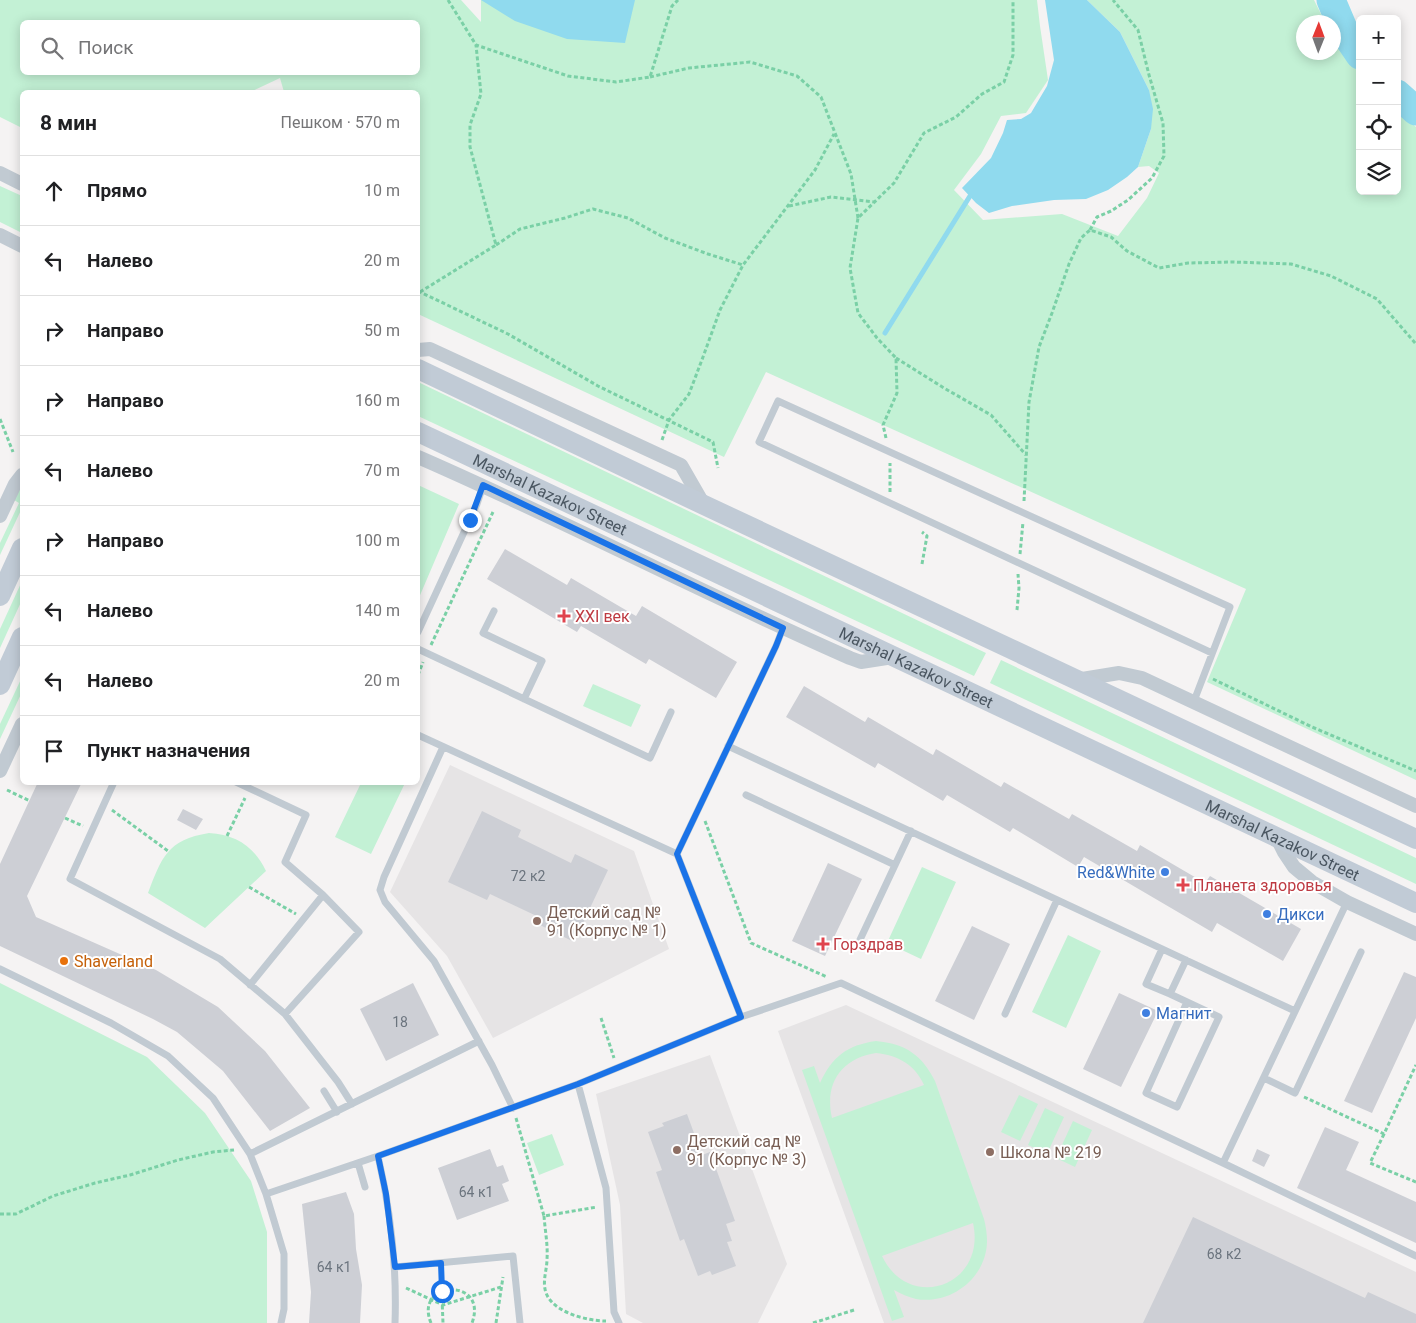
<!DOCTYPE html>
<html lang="ru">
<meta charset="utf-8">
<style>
:root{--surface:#fff;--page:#f6f6f6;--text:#202124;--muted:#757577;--line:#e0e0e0}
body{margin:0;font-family:Roboto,sans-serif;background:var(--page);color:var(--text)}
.controls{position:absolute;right:15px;top:15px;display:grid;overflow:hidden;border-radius:8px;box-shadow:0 2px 12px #0003}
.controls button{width:45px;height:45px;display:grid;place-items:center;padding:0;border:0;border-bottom:1px solid var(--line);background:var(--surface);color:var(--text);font:25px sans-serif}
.compass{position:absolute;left:1296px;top:15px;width:45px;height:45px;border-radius:50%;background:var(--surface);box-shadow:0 2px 12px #0003;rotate:1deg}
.stop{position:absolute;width:15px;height:15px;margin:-11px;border:4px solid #1a73e8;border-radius:50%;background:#fff}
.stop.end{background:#1a73e8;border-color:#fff;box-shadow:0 1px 5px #0008}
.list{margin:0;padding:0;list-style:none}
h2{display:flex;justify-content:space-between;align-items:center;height:65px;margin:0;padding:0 20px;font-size:21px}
h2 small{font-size:16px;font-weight:400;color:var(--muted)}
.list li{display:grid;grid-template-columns:32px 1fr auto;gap:15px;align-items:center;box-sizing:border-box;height:70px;padding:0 20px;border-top:1px solid var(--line)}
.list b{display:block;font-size:19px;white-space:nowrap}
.list em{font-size:16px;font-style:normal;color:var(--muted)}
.icon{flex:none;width:28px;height:28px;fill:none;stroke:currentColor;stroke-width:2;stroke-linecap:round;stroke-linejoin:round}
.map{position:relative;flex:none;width:1416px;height:1323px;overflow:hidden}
.search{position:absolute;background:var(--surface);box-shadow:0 2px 12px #0003;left:20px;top:20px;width:400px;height:55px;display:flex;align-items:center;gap:12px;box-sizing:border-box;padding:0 18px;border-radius:8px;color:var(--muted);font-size:19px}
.panel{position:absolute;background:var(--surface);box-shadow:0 2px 12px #0003;left:20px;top:90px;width:400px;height:695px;border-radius:8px}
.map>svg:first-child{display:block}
.education{fill:#e6e4e5}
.green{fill:#c3f1d5;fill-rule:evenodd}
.water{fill:#90daee}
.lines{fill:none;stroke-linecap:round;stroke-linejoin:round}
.stream{stroke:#90daee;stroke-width:5}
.river{stroke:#90daee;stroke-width:29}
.building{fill:#cdcfd5}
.path{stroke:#7ad0a6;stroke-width:3;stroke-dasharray:4 2.5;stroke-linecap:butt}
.lane{stroke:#c1cad2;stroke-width:7}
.street{stroke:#c1cad2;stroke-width:14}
.secondary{stroke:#c1cbd6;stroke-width:20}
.route{stroke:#1a73e8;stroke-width:6}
.health-dot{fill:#e0444e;stroke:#fff;stroke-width:2}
.shop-dot{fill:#3f7fe0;stroke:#fff;stroke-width:2}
.education-dot{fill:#8d6e63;stroke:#fff;stroke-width:2}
.food-dot{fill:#e8710a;stroke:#fff;stroke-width:2}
.labels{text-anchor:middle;stroke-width:4;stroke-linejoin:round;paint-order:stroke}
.number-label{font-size:14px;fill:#6b747e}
.street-label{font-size:16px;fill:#4a5661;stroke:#fff}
.health-label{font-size:16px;fill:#be3a42;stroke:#fff;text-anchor:start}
.shop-label{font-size:16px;fill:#366cbe;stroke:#fff;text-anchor:start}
.education-label{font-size:16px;fill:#785e54;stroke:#fff;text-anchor:start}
.food-label{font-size:16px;fill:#c56008;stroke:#fff;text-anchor:start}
</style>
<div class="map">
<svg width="1416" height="1323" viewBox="0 0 1416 1323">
<rect width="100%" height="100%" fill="#f5f3f3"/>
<path class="education" d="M450,765L634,851L669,949L493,1038L447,956L390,892Z
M846,1005L1416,1272V1323H884L778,1031Z
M710,1055L787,1264L758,1323H643L626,1314L620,1205L596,1094Z"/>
<path class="green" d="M0,0H461L481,22V0H1037L1040,26L1048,80L1026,113L1001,116L981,154L954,190L983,220L1062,214L1118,236L1147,198L1159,173L1149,166L1138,167L1151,129L1149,90L1120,32L1087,0H1314L1325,22H1304V52H1334V40L1360,70V191H1397V109L1416,127V780L1207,682L1246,589L766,372L724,457L418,314V92H284L280,78L250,92H22V128L0,117ZM22,22H418V72H22Z
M0,186L22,196V233L0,222Z
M418,382L986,653L974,676L418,416Z
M22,483V508L0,555V543L19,503L14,500Z
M418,485L459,504L418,600Z
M22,581V600L0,648V629Z
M1001,660L1416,858V884L990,683Z
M22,677V692L0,739V724Z
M593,684L641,705L631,727L583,706Z
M361,783H405L371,854L335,837Z
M209,833C236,835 254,846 266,871L205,928L148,893C162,857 167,840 209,833Z
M922,867L956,882L921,959L887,943Z
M1068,935L1101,951L1066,1028L1032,1012Z
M0,983L147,1057L205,1113L251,1181L267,1232V1323H0Z
M876,1041C906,1044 922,1055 935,1081L984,1219C986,1227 987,1234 987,1242C986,1278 951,1305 916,1299C908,1297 901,1294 894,1290L904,1317L892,1321L802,1070L814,1066L820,1083C832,1057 847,1045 876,1041ZM876,1053C898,1055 915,1065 924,1085L832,1118C824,1083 842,1058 876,1053ZM973,1223C987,1286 909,1313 882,1256Z
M1019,1095L1038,1104L1020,1141L1001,1132Z
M1045,1108L1064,1117L1047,1154L1028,1145Z
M1073,1121L1092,1130L1075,1167L1056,1158Z
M552,1134L564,1165L539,1175L527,1143Z"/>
<path class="water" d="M481,0H635L625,43L567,39L515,21Z
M1045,0H1087L1120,32L1149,90L1153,109L1151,129L1138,167L1127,177L1108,190L1086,199L1054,200L1012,206L989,213L976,203L962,188L991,158L1003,133L1007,120L1021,119L1031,113L1047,86L1054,60Z"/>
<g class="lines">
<path class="stream" d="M885,333L970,196"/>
<path class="river" d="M1331,0L1345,33L1360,55
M1397,94L1416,111"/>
</g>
<path class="building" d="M505,549L567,585L571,578L636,616L642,606L737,662L716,698L649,659L646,664L581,626L577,632L487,579Z
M804,686L865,722L868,717L933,755L936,749L1001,787L1004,782L1069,819L1072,814L1137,851L1140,845L1205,883L1210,876L1301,929L1283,961L1217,923L1212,932L1084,857L1078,867L1013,828L1010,832L947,795L943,801L878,763L875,768L786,717Z
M38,782H82L27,896L36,917L156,970L218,1007L265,1051L310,1108L270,1131L223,1071L177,1032L153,1019L0,946V864Z
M183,809L203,819L196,830L177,820Z
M482,811L521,830L518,837L571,863L575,854L608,870L574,942L540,925L543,919L490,894L487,900L448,882Z
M828,863L862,879L825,956L792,941Z
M972,926L1010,944L974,1020L935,1001Z
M1404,972L1416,977V1018L1372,1113L1344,1101Z
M413,983L439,1035L386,1061L360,1009Z
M1119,993L1158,1011L1121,1087L1083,1069Z
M687,1114L702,1155L710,1152L735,1221L726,1224L732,1241L727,1242L736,1266L712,1275L710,1271L698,1276L684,1239L680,1241L656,1172L662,1170L648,1132L664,1126L662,1123Z
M1325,1127L1359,1142L1346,1170L1416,1202V1243L1297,1188Z
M490,1149L497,1167L503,1165L509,1181L502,1184L509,1201L457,1220L438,1168Z
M1257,1149L1270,1155L1264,1167L1252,1161Z
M346,1192L354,1214L356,1249L362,1285L360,1323H309L311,1292L302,1204Z
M1193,1217L1365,1298L1368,1292L1416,1314V1323H1143Z"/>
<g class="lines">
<path class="path" d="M448,0L476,45L568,76L616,82L650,77L672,6L678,0
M650,77L689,68L750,62L797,76L821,97L851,174L858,218
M789,206L831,197L875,202
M1090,230L1097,217L1111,211L1128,200L1152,178L1164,156L1163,123L1149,75L1138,30L1113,0
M496,245L520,229L565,218L593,209L628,218L665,238L708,254L743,265
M418,291L508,334L598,386L713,442L718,468
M420,292L496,245L470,147V125L481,94L476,45
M896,358L944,388L991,415L1026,455
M0,419L13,452
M886,438L883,425L897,393L896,358L877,338L858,313L850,268L858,218L894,183L924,133L956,117L982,94L1004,82L1013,55V0
M662,440L669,420L689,394L703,357L720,310L743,265L815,170L834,134
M890,492V463
M1024,501L1029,402L1039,347L1052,313L1069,264L1081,238L1090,230L1111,237L1127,251L1159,268L1188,263L1233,262L1291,264L1331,276L1377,299L1416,344
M1020,554L1023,522
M922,564L927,536L922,532
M1017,610L1019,588L1018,574
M431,645L493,512
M418,675L423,662
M1213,679L1312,727L1416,771
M7,790L30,801
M112,810L168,851
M65,818L83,826
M705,821L751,943L827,977
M227,836L245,798
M249,887L296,914
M601,1018L614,1058
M1304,1097L1384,1134L1416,1065
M516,1118L544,1216L597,1207
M1384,1134L1370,1163L1416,1182
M0,1214H16L53,1196L95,1183L130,1175L178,1160L213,1152L234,1150
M544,1216C545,1230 548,1245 547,1259C547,1269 543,1279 545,1289C549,1312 587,1321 606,1321
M441,1273L443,1323
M406,1288L443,1305L501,1287
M431,1323C413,1280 489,1277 472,1323
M496,1323L503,1277
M813,1323L854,1310"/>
<path class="lane" d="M494,611L483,633L542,661L524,699
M418,632L477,504L483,486
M418,649L650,758L671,712
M1194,701L1230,607L778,401L759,442L1212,653
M418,735L677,854
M728,746L1295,1011
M443,747L384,877L380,890L385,902L434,961L492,1065L513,1108
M114,782L70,879L220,959L285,1014L338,1082L352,1104
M236,782L306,815L285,862L323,895L359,932L285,1014
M746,795L895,865
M1347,902L1223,1163L1416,1256
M858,944L911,831
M1162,949L1146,984L1170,994
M1186,960L1170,994L1219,1017L1177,1107L1146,1093L1187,1002
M0,969L111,1023L168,1056L213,1098L250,1154L266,1194
M250,985L323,895
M1005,1014L1057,900
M741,1017L677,854L776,646L783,628
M1264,1078L1295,1093L1361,952
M578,1084L606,1188L614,1312L619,1323
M324,1091L337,1112
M250,1154L479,1041
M378,1156C391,1212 397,1266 395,1323
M358,1163L365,1187
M395,1267L513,1256L520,1323
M281,1323L284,1309V1254L266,1194L378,1156L578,1084L741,1017L841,983L1223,1163"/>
<path class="street" d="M0,173L22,184
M0,235L22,246
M418,350L430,349L681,465L704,505
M418,457C563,520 704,594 850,658L861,662L893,657
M0,516L15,484L22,475
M1076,680L1119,673L1142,678L1416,806
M0,771L22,724
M1276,836L1284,852L1294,867L1312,882L1347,902L1416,934"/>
<g class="secondary">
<path d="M418,369L704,505L1416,839"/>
<path id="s1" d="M418,432L1416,903"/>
<path d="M0,596L22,548"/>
<path d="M0,685L22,637"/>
</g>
</g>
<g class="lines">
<path class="route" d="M442,1291L441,1263L395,1267L386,1194L378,1156L578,1084L741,1017L677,854L776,646L783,628L483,485L470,520"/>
</g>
<g class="health-dot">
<path d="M561.5 608.5h5v5h5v5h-5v5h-5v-5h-5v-5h5z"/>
<path d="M1180.5 877.5h5v5h5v5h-5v5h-5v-5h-5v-5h5z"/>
<path d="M820.5 936.5h5v5h5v5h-5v5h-5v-5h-5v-5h5z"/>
</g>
<g class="shop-dot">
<circle cx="1165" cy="872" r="5"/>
<circle cx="1267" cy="914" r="5"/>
<circle cx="1146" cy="1013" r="5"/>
</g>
<g class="education-dot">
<circle cx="537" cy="921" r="5"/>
<circle cx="677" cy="1150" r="5"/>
<circle cx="990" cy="1152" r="5"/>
</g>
<circle class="food-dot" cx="64" cy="961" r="5"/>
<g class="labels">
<g class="number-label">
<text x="528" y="881">72 к2</text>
<text x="400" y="1027">18</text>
<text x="476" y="1197">64 к1</text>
<text x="1224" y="1259">68 к2</text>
<text x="334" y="1272">64 к1</text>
</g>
<g class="street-label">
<text dy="6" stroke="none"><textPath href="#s1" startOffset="146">Marshal Kazakov Street</textPath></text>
<text dy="6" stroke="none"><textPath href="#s1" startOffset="551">Marshal Kazakov Street</textPath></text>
<text dy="6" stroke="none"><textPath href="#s1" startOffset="956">Marshal Kazakov Street</textPath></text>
</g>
<g class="health-label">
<text x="575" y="622">XXI век</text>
<text x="1193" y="891">Планета здоровья</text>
<text x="833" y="950">Горздрав</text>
</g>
<g class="shop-label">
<text x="1155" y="878" text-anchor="end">Red&amp;White</text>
<text x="1277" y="920">Дикси</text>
<text x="1156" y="1019">Магнит</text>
</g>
<g class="education-label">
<text x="547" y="918">Детский сад №<tspan x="547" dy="18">91 (Корпус № 1)</tspan></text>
<text x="687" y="1147">Детский сад №<tspan x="687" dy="18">91 (Корпус № 3)</tspan></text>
<text x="1000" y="1158">Школа № 219</text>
</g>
<g class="food-label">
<text x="74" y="967">Shaverland</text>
</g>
</g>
</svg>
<div class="controls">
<button>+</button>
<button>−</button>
<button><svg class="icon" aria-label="locate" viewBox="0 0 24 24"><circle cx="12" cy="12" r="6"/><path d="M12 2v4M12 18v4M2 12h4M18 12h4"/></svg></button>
<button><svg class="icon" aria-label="layers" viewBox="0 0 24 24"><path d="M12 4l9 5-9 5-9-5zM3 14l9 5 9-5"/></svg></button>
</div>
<svg class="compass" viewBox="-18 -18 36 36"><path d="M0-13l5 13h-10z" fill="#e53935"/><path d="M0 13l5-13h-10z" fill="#757577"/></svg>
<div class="stop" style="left:442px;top:1291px"></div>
<div class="stop end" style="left:470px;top:520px"></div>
<div class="search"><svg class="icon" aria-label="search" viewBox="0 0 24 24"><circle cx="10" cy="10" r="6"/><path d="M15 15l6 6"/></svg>Поиск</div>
<section class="panel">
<h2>8 мин<small>Пешком · 570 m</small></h2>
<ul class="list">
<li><svg class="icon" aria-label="ahead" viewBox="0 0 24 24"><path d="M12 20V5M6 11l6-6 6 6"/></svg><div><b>Прямо</b></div><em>10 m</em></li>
<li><svg class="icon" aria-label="left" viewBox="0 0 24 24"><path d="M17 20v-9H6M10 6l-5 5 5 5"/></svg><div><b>Налево</b></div><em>20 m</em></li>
<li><svg class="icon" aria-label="right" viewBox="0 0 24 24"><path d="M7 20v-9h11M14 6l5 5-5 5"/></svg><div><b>Направо</b></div><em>50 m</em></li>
<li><svg class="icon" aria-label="right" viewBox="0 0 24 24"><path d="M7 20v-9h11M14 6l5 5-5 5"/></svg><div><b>Направо</b></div><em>160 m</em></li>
<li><svg class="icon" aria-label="left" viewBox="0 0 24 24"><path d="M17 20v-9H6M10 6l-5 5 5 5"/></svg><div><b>Налево</b></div><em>70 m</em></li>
<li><svg class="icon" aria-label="right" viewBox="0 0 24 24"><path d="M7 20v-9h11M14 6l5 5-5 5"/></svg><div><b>Направо</b></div><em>100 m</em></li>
<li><svg class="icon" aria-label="left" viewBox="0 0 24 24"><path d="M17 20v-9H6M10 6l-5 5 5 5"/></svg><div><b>Налево</b></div><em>140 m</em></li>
<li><svg class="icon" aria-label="left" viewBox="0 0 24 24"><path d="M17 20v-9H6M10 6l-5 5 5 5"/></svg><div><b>Налево</b></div><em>20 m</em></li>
<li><svg class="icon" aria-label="arrive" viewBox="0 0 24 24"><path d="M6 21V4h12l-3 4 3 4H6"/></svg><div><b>Пункт назначения</b></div></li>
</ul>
</section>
</div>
